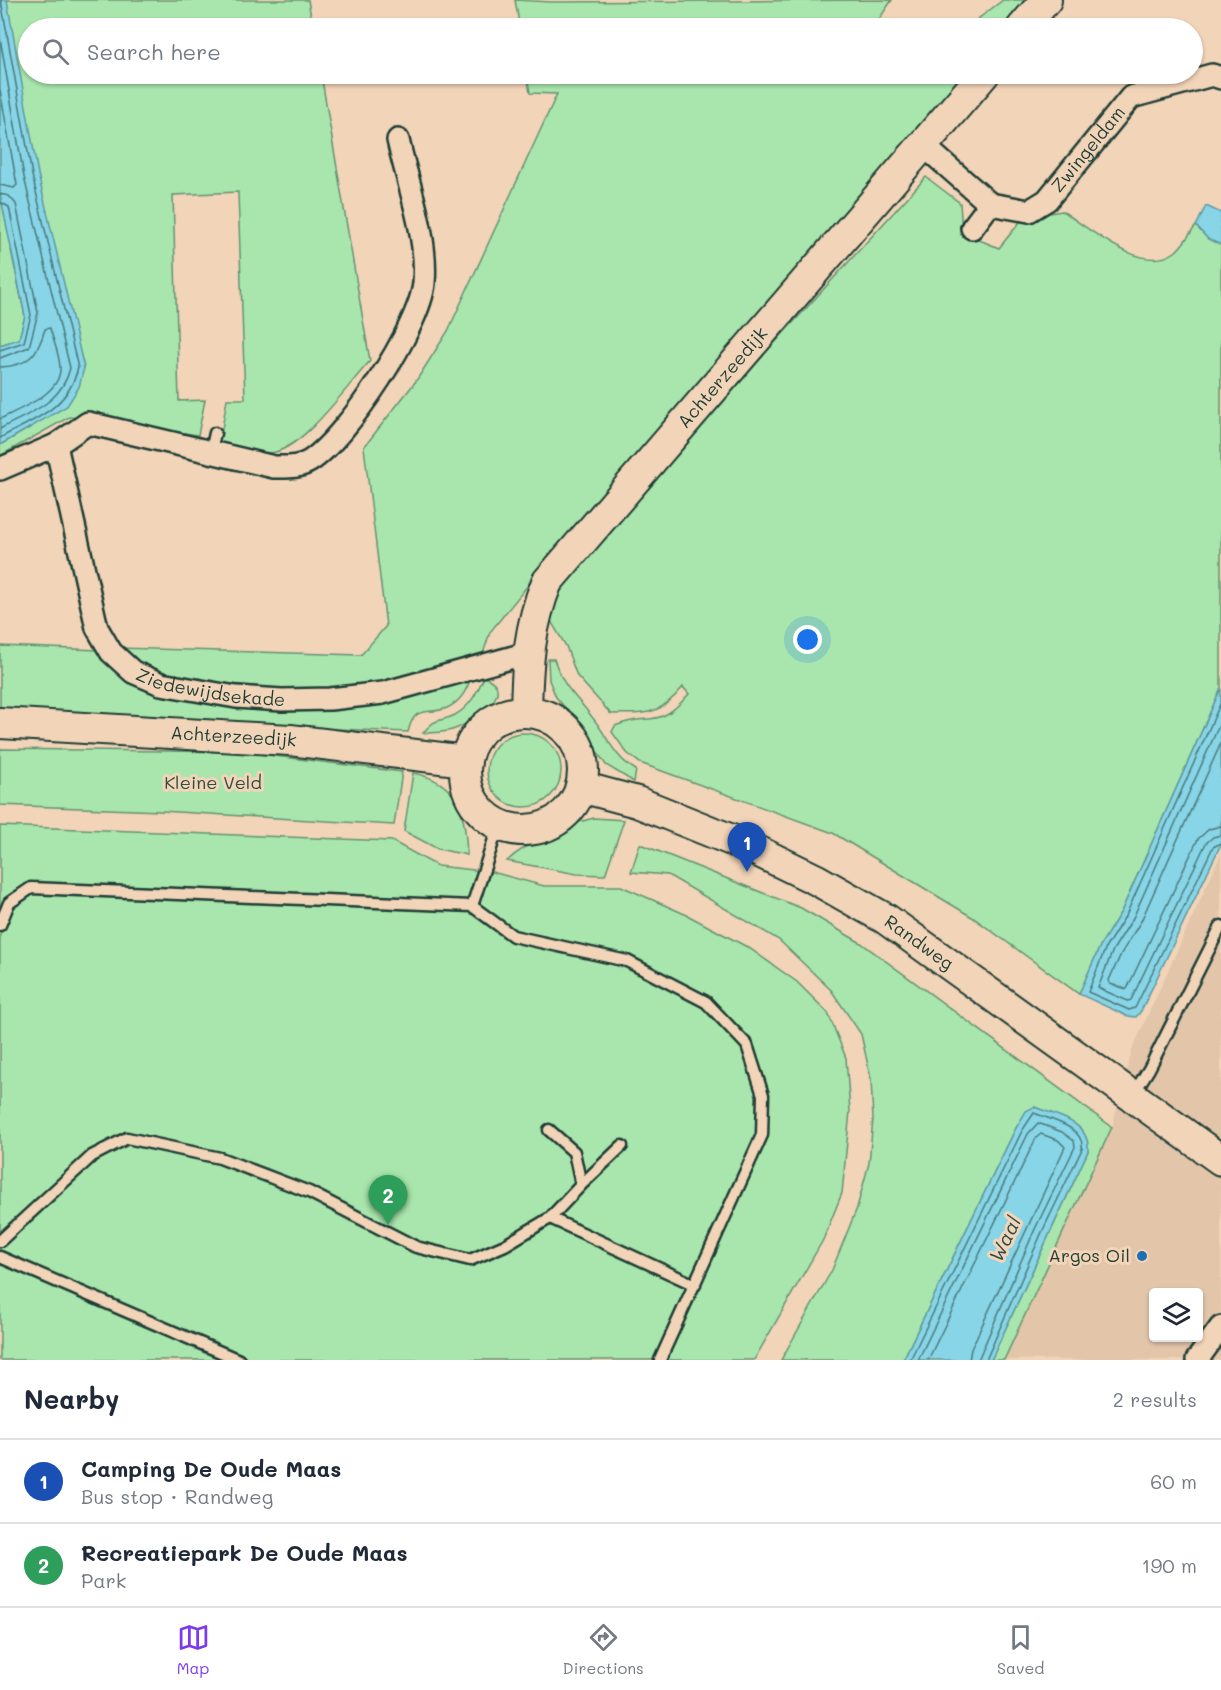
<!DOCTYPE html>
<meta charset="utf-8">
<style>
:root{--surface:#fff;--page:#f2f2f3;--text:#1f2937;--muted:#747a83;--line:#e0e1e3;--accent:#7c3aed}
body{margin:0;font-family:Mali,sans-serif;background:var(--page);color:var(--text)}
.controls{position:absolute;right:18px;bottom:18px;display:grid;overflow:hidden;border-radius:6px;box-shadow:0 2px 4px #0004}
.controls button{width:54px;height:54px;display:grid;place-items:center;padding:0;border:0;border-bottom:2px solid var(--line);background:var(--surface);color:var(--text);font:30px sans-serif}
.you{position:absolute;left:808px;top:640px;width:21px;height:21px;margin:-15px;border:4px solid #fff;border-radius:50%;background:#1a73e8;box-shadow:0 0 0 9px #1a73e833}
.badge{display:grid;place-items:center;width:39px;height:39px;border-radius:50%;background:var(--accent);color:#fff;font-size:20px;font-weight:700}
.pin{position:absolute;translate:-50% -50px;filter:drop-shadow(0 2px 3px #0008)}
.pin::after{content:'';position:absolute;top:32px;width:21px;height:18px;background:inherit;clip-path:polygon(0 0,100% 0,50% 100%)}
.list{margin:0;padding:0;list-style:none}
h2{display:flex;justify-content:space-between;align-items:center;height:78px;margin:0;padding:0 24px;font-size:26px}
h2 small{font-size:20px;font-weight:400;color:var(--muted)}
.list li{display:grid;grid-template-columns:39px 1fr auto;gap:18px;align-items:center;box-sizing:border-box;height:84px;padding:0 24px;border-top:2px solid var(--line)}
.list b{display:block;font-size:22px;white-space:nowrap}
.list p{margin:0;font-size:20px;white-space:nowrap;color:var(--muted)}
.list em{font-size:20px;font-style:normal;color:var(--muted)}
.icon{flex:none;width:33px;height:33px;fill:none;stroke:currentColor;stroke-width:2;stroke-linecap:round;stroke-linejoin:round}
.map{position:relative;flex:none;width:1221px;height:1360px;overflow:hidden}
.search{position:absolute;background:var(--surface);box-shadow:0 2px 4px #0004;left:18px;right:18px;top:18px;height:66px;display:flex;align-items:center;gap:15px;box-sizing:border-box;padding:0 21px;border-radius:33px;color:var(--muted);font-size:22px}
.sheet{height:246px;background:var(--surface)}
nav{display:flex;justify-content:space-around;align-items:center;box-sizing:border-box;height:84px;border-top:2px solid var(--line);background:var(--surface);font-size:16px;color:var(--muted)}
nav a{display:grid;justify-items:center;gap:3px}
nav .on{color:var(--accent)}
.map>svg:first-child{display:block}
.built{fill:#e3c5aa;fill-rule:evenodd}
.green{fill:#a9e6ad;stroke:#649270;stroke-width:1.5}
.water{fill:#88d5e7;stroke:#5e989f;stroke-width:1.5}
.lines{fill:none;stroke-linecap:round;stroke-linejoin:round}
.shore{stroke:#497a7c;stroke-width:1.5}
.lane-casing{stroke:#1f3d34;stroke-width:15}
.street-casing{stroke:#1f3d34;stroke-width:26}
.secondary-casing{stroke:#1f3d34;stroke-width:34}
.lane{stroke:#f2d4b8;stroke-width:10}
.street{stroke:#f2d4b8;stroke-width:21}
.secondary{stroke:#f2d4b8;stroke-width:30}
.poi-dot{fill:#1f6fb2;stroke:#f2d4b8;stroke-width:2}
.labels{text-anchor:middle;stroke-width:6;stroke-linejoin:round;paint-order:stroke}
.street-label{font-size:18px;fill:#1f3d34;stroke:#f2d4b8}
.park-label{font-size:18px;fill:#2d4e40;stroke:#f2d4b8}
.poi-label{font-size:18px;fill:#1f3d34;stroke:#f2d4b8;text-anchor:end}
.water-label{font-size:20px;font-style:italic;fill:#2a4c46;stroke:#f2d4b8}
</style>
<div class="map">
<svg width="1221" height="1360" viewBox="0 0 1221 1360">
<rect width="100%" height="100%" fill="#f2d4b8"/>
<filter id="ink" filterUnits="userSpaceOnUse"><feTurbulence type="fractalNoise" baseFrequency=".0167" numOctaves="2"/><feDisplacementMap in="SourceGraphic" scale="12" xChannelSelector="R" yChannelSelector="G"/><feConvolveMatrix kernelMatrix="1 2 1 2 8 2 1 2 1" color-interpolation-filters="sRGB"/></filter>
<g filter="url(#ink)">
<path class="built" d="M1221,854V1360H1004L1112,1127L1132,1050ZM1154,1292H1198V1338H1154Z"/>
<path class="green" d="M0,0H308L313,28H28V74H321L370,361C347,386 303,450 270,453C254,454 235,449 219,447L227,399H245L238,192L173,195L179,401L205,400L198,435L69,417L0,456V445L33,426L84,368L76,338L11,250L25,316L19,339L0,345Z
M515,0L551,2L892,0L873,28H520Z
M1003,0H1028L1004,28H966Z
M527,74H965L580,521L490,632L482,657L378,686L311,691L185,680L148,670L127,657L119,648L361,655L386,626L364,447L416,381L448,331L557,94L530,93Z
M926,177L960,203L962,233L999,248L1024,217L1062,211C1089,228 1143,276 1175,252C1183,246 1189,234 1196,226L1208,239L1221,245V688L1121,912L1101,944L1079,994L972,917L833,833L640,763L627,753L612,732L615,726C651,711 656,732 689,694L683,687C658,717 648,713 611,714L577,676L566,646L549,618L560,592L586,555L666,462Z
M0,646L99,650L121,675L325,706L472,675C467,689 462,701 447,708C427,716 415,703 408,732L0,715Z
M548,659H554C565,691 573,692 592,717C608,736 613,757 636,770L634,782L606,765L578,723L556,697L549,680Z
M484,677C522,691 468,725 452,730C442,733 433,733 423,733C437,716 439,723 455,715C471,706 477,692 484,677Z
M487 770a37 37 0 1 1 74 0a37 37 0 1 1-74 0Z
M0,749L243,752L402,772L394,825L161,811L0,805Z
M413,773C460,782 465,813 467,855L438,849L404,831Z
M594,818L624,820L605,875L577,874L507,861C526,843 568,824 594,818Z
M0,826L392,841L437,866L492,872L544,886H621L687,915L749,948L797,982L828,1013L846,1058L850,1111L842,1193L823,1240L754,1360H0Z
M640,844L801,908L861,943L1112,1127L1004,1360H991L1088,1151L1068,1120L1034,1107L1016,1128L903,1360H781L832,1270L857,1208L869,1163L873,1119L871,1079L861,1034L831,990L779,940L668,875L631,872Z"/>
<path class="water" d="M0,0H7L38,174L84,368L79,387L67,406L0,445V345L19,339L25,316L0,194Z
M1206,206L1221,213V245L1208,239L1196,226Z
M1221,688V844L1141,1011L1136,1017L1127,1016L1079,994L1101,944L1121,912Z
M1034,1107C1056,1115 1091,1122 1088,1151L991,1360H903L1016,1128L1026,1111Z"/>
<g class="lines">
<path class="shore" d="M0,38L24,177L70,368C62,403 29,413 0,429
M0,90L17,185L14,188L0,185
M0,194L9,196L16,204L38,313L29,347L0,358
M0,202L9,207L31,315L24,342L0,350
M0,367C29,366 38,354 45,329L50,328C53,340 61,358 60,370C59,395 19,409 0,419
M0,438C34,419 68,409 78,368L32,175L1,0
M1221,702L1126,915L1106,947L1088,992L1129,1010L1135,1008L1213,847L1221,843
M1221,721L1133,918L1113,950L1098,988L1128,1001L1131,1000L1206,843L1213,837L1221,835
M1221,743L1141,921L1121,954L1109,980L1110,984L1127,989L1198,839L1209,829L1221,826
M910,1360L1022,1131L1034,1113C1051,1120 1085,1127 1082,1149L1042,1232L986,1360
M918,1360L1028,1134L1038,1123L1062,1132L1074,1141L1075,1147L1035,1229L978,1360
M928,1360L1036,1138L1041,1134L1058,1140L1065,1147L971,1349L969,1360"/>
<g class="lane-casing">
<path id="lane" d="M211,451L215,433
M472,906L499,824
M0,925L9,903L31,888L472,906L513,936L627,961L706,1002L747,1045L763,1095L762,1135L660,1360
M1132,1096L1149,1069L1221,926
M581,1185L622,1146
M550,1218L695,1285
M0,1241L92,1156L127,1138L220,1158L309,1192L416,1247L470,1260L505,1245L550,1218L581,1185L574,1152L549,1130
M0,1257L239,1360"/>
</g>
<g class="street-casing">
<g id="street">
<path d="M923,145L990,204L972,228"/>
<path id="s1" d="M990,204L1029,211L1047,200L1131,97L1212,75L1221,78"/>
<path d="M56,445L88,423L274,467C287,467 299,468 310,461C347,437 420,327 424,283C428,236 408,185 398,140"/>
<path id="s2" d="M0,469L56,445L97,628L111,652L133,672L161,684L236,697L282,700L330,699L383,693L528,653"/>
<path d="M1197,1360L1221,1327"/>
</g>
</g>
<g class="secondary-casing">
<g id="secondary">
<path d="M1022,28L1046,0"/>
<path id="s3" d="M526,712C527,664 529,627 547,582L984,74"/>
<circle cx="524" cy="771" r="59"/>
<path id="s4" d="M0,723L290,740L466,761"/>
<path id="s5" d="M581,787L637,802L749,847L817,880L886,919L1221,1160"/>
</g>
</g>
<use href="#lane" class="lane"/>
<use href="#street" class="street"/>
<use href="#secondary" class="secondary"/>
</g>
</g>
<circle class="poi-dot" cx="1142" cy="1256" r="6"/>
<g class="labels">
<g class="street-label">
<text dy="6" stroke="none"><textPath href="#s1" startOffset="126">Zwingeldam</textPath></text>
<text dy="6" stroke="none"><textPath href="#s3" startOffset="402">Achterzeedijk</textPath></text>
<text dy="6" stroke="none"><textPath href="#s2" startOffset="386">Ziedewijdsekade</textPath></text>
<text dy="6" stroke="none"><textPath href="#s4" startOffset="234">Achterzeedijk</textPath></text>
<text dy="6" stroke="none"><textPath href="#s5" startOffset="374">Randweg</textPath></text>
</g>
<g class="park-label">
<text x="213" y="789">Kleine Veld</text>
</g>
<g class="poi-label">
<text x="1130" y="1262">Argos Oil</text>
</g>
<g class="water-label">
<text transform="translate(1005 1239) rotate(-64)" y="7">Waal</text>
</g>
</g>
</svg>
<div class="controls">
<button><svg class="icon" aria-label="layers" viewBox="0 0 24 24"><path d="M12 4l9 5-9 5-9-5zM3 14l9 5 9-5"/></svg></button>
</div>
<div class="you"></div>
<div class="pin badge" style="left:747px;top:872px;background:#1a4fb4">1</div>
<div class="pin badge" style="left:388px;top:1225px;background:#2e9e5b">2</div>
<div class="search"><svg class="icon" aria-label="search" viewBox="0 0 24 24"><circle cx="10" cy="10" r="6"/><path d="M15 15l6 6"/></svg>Search here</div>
</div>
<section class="sheet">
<h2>Nearby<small>2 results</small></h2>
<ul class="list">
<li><span class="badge" style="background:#1a4fb4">1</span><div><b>Camping De Oude Maas</b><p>Bus stop · Randweg</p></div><em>60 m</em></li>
<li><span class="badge" style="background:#2e9e5b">2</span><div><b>Recreatiepark De Oude Maas</b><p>Park</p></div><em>190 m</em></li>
</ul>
</section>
<nav>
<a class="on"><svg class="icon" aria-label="map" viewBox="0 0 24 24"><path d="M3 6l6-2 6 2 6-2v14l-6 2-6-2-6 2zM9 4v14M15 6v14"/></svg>Map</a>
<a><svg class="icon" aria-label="directions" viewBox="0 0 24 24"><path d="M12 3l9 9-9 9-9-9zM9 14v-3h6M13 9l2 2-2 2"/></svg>Directions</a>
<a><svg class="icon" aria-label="saved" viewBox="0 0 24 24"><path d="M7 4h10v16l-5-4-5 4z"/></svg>Saved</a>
</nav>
